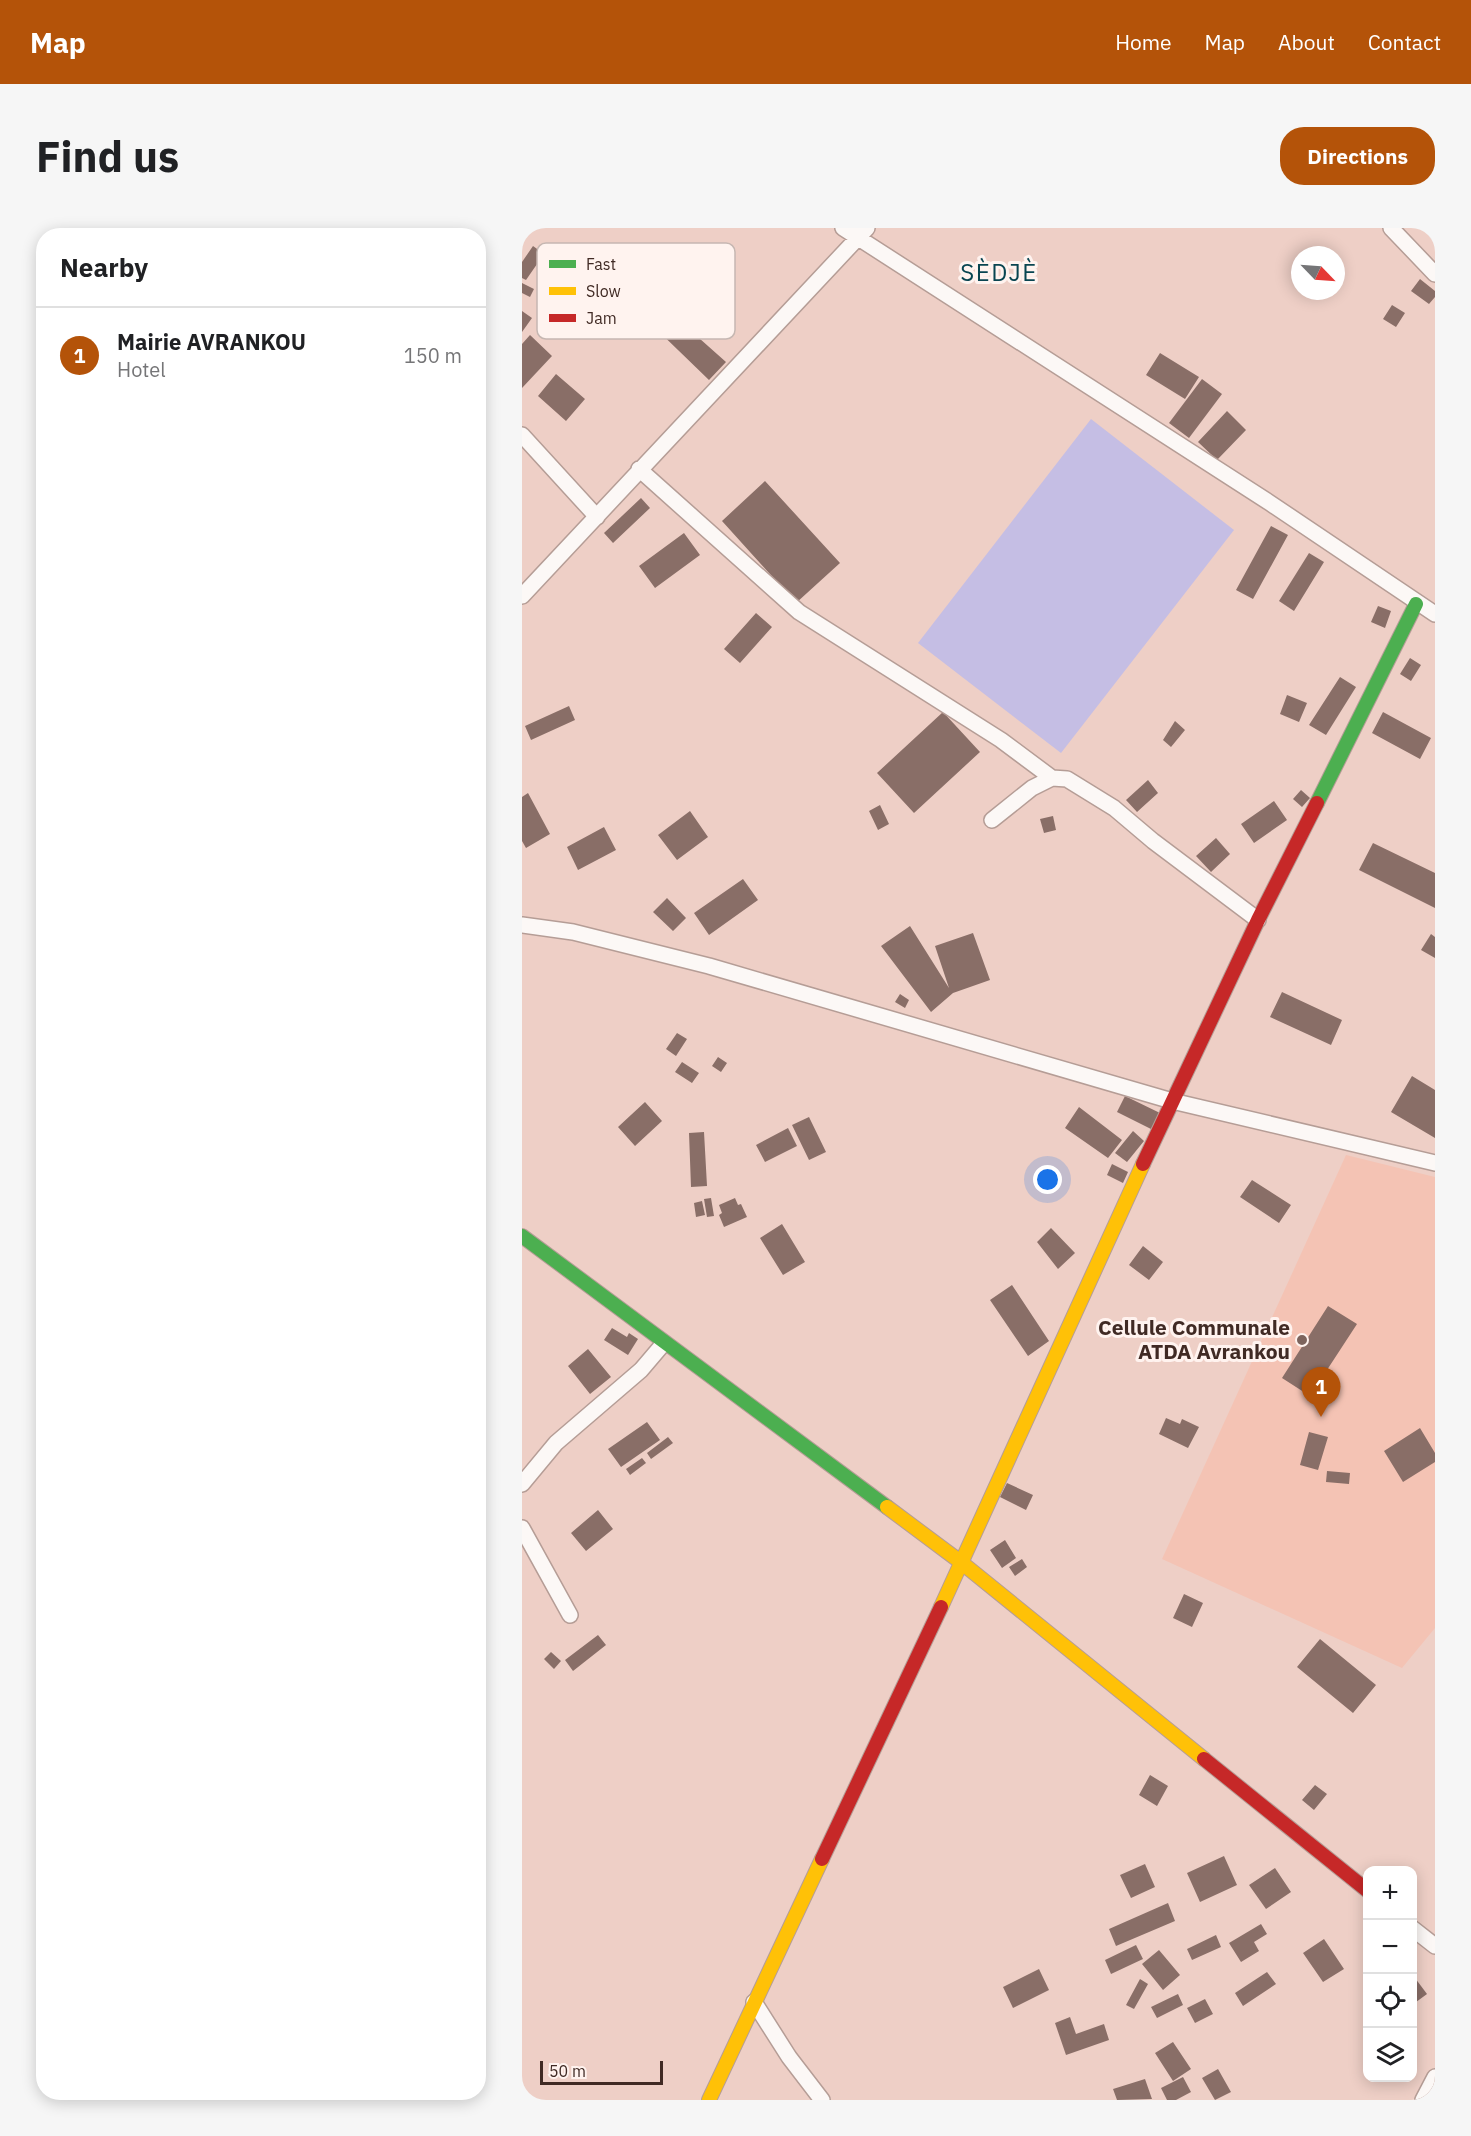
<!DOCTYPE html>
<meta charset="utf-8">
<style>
:root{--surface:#fff;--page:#f6f6f6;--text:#202124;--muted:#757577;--line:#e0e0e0;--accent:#b45309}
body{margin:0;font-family:"IBM Plex Sans",sans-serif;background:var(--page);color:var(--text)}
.controls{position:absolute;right:18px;bottom:18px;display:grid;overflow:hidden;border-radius:12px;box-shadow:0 3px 15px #0003}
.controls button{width:54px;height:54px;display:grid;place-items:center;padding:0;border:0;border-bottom:2px solid var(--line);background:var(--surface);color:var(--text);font:30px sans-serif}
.compass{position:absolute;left:769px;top:18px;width:54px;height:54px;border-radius:50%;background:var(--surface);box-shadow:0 3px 15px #0003;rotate:115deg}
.scale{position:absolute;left:18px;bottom:15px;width:123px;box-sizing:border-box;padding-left:6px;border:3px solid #402a24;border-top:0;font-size:16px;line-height:21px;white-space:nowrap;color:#402a24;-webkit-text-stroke:4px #fff3ef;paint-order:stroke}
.you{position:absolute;left:526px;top:952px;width:21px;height:21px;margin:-15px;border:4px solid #fff;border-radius:50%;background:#1a73e8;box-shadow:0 0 0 9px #1a73e833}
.badge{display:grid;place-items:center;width:39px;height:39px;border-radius:50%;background:var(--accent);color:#fff;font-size:20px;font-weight:700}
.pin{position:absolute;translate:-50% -50px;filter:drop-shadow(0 2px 3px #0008)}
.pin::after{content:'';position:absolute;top:32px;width:21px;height:18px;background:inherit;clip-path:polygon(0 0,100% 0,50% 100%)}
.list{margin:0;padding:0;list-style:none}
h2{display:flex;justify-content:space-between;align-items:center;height:78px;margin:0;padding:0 24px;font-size:26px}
h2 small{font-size:20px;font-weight:400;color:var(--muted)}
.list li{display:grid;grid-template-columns:39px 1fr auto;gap:18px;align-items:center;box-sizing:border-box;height:96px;padding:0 24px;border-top:2px solid var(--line)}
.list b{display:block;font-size:22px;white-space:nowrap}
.list p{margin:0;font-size:20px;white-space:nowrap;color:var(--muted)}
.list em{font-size:20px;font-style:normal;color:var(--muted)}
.icon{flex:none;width:33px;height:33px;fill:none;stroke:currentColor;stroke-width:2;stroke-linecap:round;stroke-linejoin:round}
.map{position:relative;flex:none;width:913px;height:1872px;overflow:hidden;border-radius:24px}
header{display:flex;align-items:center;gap:36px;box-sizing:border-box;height:84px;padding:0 30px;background:var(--accent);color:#fff}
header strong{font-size:28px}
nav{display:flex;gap:33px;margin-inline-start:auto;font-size:21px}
.intro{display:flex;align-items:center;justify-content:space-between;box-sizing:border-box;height:144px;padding:0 36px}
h1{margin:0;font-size:42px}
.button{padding:15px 27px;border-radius:24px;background:var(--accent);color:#fff;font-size:21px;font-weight:700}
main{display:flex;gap:36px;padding:0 36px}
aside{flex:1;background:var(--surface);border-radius:24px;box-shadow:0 3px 15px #0003}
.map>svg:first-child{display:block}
.built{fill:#f4c3b4}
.green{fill:#c5bee4}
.building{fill:#896e67}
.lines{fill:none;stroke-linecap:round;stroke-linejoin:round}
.street-casing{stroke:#b59d96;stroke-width:18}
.fast-casing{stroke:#b59d96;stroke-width:16}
.slow-casing{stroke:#b59d96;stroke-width:16}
.jam-casing{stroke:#b59d96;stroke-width:16}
.street{stroke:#fcf8f6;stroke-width:15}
.fast{stroke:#4caf50;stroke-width:14}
.slow{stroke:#ffc107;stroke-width:14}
.jam{stroke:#c62828;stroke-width:14}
.poi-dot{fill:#7d645d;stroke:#fff3ef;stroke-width:2}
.labels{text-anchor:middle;stroke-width:6;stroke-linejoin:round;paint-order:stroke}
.poi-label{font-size:21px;font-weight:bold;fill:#402a24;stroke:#fff3ef;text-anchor:end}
.quarter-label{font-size:24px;letter-spacing:1.5px;fill:#094551;stroke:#fff3ef}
.key{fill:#fff3ef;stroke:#c6b7b2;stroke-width:1.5}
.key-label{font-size:16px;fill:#402a24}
</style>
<header>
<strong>Map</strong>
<nav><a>Home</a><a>Map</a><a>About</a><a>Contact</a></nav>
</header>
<div class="intro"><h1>Find us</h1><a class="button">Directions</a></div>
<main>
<aside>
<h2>Nearby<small></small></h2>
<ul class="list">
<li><span class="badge">1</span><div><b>Mairie AVRANKOU</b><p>Hotel</p></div><em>150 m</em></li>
</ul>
</aside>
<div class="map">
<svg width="913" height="1872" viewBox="0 0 913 1872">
<rect width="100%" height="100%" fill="#eecfc6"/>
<path class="built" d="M824,927L913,949V1400L880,1440L640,1331Z"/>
<path class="green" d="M569,191L712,302L539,525L396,415Z"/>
<path class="building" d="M903,0H913V15L902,1Z
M11,18L22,26L4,52L0,50V34Z
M106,47L204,134L187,152L95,63Z
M898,51L913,63V69L907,76L889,63Z
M0,55L12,61L8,69L0,65Z
M870,77L883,85L874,99L861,91Z
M0,83L10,90L0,104Z
M8,107L30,128L0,160V116Z
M638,125L677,149L663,171L624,147Z
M34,146L63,171L44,193L16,168Z
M680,151L700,166L667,210L647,195Z
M705,183L724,202L695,232L676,214Z
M243,253L318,335L274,375L200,293Z
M119,270L128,280L91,315L82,305Z
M749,298L766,307L731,371L714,362Z
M162,305L178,327L133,360L117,338Z
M787,325L802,334L772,383L757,373Z
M856,378L869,383L863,400L849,394Z
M234,385L250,399L218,435L202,421Z
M888,430L899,437L889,453L878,446Z
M818,449L834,459L804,507L787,497Z
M765,467L785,475L777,494L758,486Z
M47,478L53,492L9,512L3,498Z
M421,484L458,524L392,585L355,545Z
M861,484L909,510L898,531L850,505Z
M653,493L663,502L649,519L641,512Z
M626,552L636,565L615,584L604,572Z
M779,562L788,570L780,579L771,571Z
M6,565L28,606L4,620L0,613V569Z
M752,573L765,592L732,615L719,596Z
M358,577L367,596L356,602L347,583Z
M168,583L186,609L155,632L136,607Z
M531,588L534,602L522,605L518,591Z
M82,599L94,622L56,642L45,619Z
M694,610L708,626L689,644L674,628Z
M851,615L913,645V680L837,642Z
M221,651L236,672L187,707L172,685Z
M145,670L164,690L151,703L131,684Z
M388,698L427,760L413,718L451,705L468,752L431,765L409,784L359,718Z
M909,706L913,709V730L899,722Z
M760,764L820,792L809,817L748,789Z
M378,766L387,772L383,780L373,774Z
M155,805L165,811L154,828L144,821Z
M196,829L205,835L199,844L190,838Z
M160,834L177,845L170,855L153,844Z
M890,848L913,862V910L869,884Z
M603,868L638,885L629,901L595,884Z
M123,874L140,893L113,918L96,899Z
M557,879L600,912L586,930L543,900Z
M287,889L304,924L287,932L270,897Z
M266,900L275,918L243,934L234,917Z
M611,903L622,913L605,934L593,925Z
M182,904L185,958L169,959L167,905Z
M590,936L606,944L601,955L585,947Z
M730,952L769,977L757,995L718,969Z
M189,970L192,988L185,989L182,971Z
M213,970L216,977L219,976L225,989L202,999L197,987L200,985L197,977Z
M180,973L183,987L174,989L172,975Z
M260,996L283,1034L261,1047L238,1010Z
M529,1000L553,1025L536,1041L515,1014Z
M621,1018L641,1034L627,1052L607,1037Z
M490,1057L527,1113L506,1128L468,1072Z
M806,1078L835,1096L788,1168L760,1150Z
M90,1100L105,1109L107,1105L116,1111L106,1127L82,1112Z
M66,1121L89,1149L68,1166L46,1138Z
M644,1190L658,1196L660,1191L677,1199L666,1220L637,1206Z
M125,1194L138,1212L99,1239L86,1221Z
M898,1200L913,1225V1234L881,1254L862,1223Z
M787,1204L806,1209L796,1242L778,1237Z
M146,1209L151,1215L129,1231L125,1225Z
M120,1230L124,1235L108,1247L104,1241Z
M805,1243L828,1245L827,1256L804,1254Z
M485,1255L511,1267L504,1282L478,1269Z
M76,1282L91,1301L64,1323L49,1305Z
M483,1312L494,1330L480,1340L468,1322Z
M500,1331L505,1339L493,1348L487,1339Z
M662,1366L681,1375L670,1399L651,1390Z
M76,1407L84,1417L51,1443L43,1432Z
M798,1411L854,1457L831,1485L775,1439Z
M29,1424L39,1433L32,1441L22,1431Z
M628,1547L646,1558L635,1578L617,1567Z
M793,1557L805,1566L792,1582L780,1572Z
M702,1628L715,1657L678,1674L665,1645Z
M623,1636L633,1659L609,1670L598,1647Z
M753,1640L769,1664L744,1681L727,1657Z
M646,1675L653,1693L594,1718L587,1701Z
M739,1696L745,1706L732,1714L737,1723L719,1734L707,1715Z
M694,1707L699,1719L670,1732L665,1721Z
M802,1711L822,1741L801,1754L781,1725Z
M614,1717L621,1731L589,1746L583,1732Z
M637,1722L658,1747L641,1762L620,1736Z
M517,1741L527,1762L491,1780L481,1759Z
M745,1744L754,1756L721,1778L713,1765Z
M890,1746L905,1766L890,1777Z
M618,1751L626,1756L612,1781L604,1777Z
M656,1766L661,1777L635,1790L629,1779Z
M683,1771L691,1786L673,1795L665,1780Z
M548,1789L554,1806L582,1796L587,1812L544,1827L533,1795Z
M651,1814L669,1841L651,1853L633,1825Z
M696,1841L709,1864L693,1872L680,1850Z
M661,1849L669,1864L654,1872H645L639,1860Z
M623,1851L630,1871L595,1872L591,1861Z"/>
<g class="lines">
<g class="street-casing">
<path id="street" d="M321,0L748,275L913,386
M869,0L913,46
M0,207L75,289
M117,241L277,384L479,512L530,550
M0,368L345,0
M470,592L510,560L530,550L545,551L592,580L631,613L736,692
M0,697L51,704L187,738L650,873L913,935
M0,1256L34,1215L119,1142L142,1115
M0,1300L48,1387
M890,1700L913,1718
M232,1774L267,1829L300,1872
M901,1872L913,1849"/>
</g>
<g class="fast-casing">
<path id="fast" d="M795,575L894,376
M0,1008L365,1279"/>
</g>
<g class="slow-casing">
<path id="slow" d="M365,1279L440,1335L682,1531
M419,1379L621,936
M187,1872L300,1631"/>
</g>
<g class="jam-casing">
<path id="jam" d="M621,936L736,692L795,575
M682,1531L846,1663
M300,1631L419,1379"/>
</g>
<use href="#street" class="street"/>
<use href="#fast" class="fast"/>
<use href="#slow" class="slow"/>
<use href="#jam" class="jam"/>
</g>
<circle class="poi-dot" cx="780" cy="1112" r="6"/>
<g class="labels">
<g class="poi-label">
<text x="768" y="1107">Cellule Communale<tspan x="768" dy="24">ATDA Avrankou</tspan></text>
</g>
<g class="quarter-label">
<text x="477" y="53">SÈDJÈ</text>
</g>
</g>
<rect x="15" y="15" width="198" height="96" rx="9" class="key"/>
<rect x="27" y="32" width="27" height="8" fill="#4caf50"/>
<rect x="27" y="59" width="27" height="8" fill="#ffc107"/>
<rect x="27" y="86" width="27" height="8" fill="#c62828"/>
<g class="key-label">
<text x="64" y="42">Fast</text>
<text x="64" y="69">Slow</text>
<text x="64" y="96">Jam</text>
</g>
</svg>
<div class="controls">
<button>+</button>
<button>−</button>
<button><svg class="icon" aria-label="locate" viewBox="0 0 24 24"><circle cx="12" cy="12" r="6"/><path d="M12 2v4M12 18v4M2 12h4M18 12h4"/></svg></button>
<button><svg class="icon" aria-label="layers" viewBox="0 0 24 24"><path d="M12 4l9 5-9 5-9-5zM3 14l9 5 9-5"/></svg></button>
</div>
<svg class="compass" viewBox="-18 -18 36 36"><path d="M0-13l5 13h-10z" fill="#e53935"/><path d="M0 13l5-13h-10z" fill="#757577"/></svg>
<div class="scale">50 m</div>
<div class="you"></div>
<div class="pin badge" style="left:799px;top:1189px">1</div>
</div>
</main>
